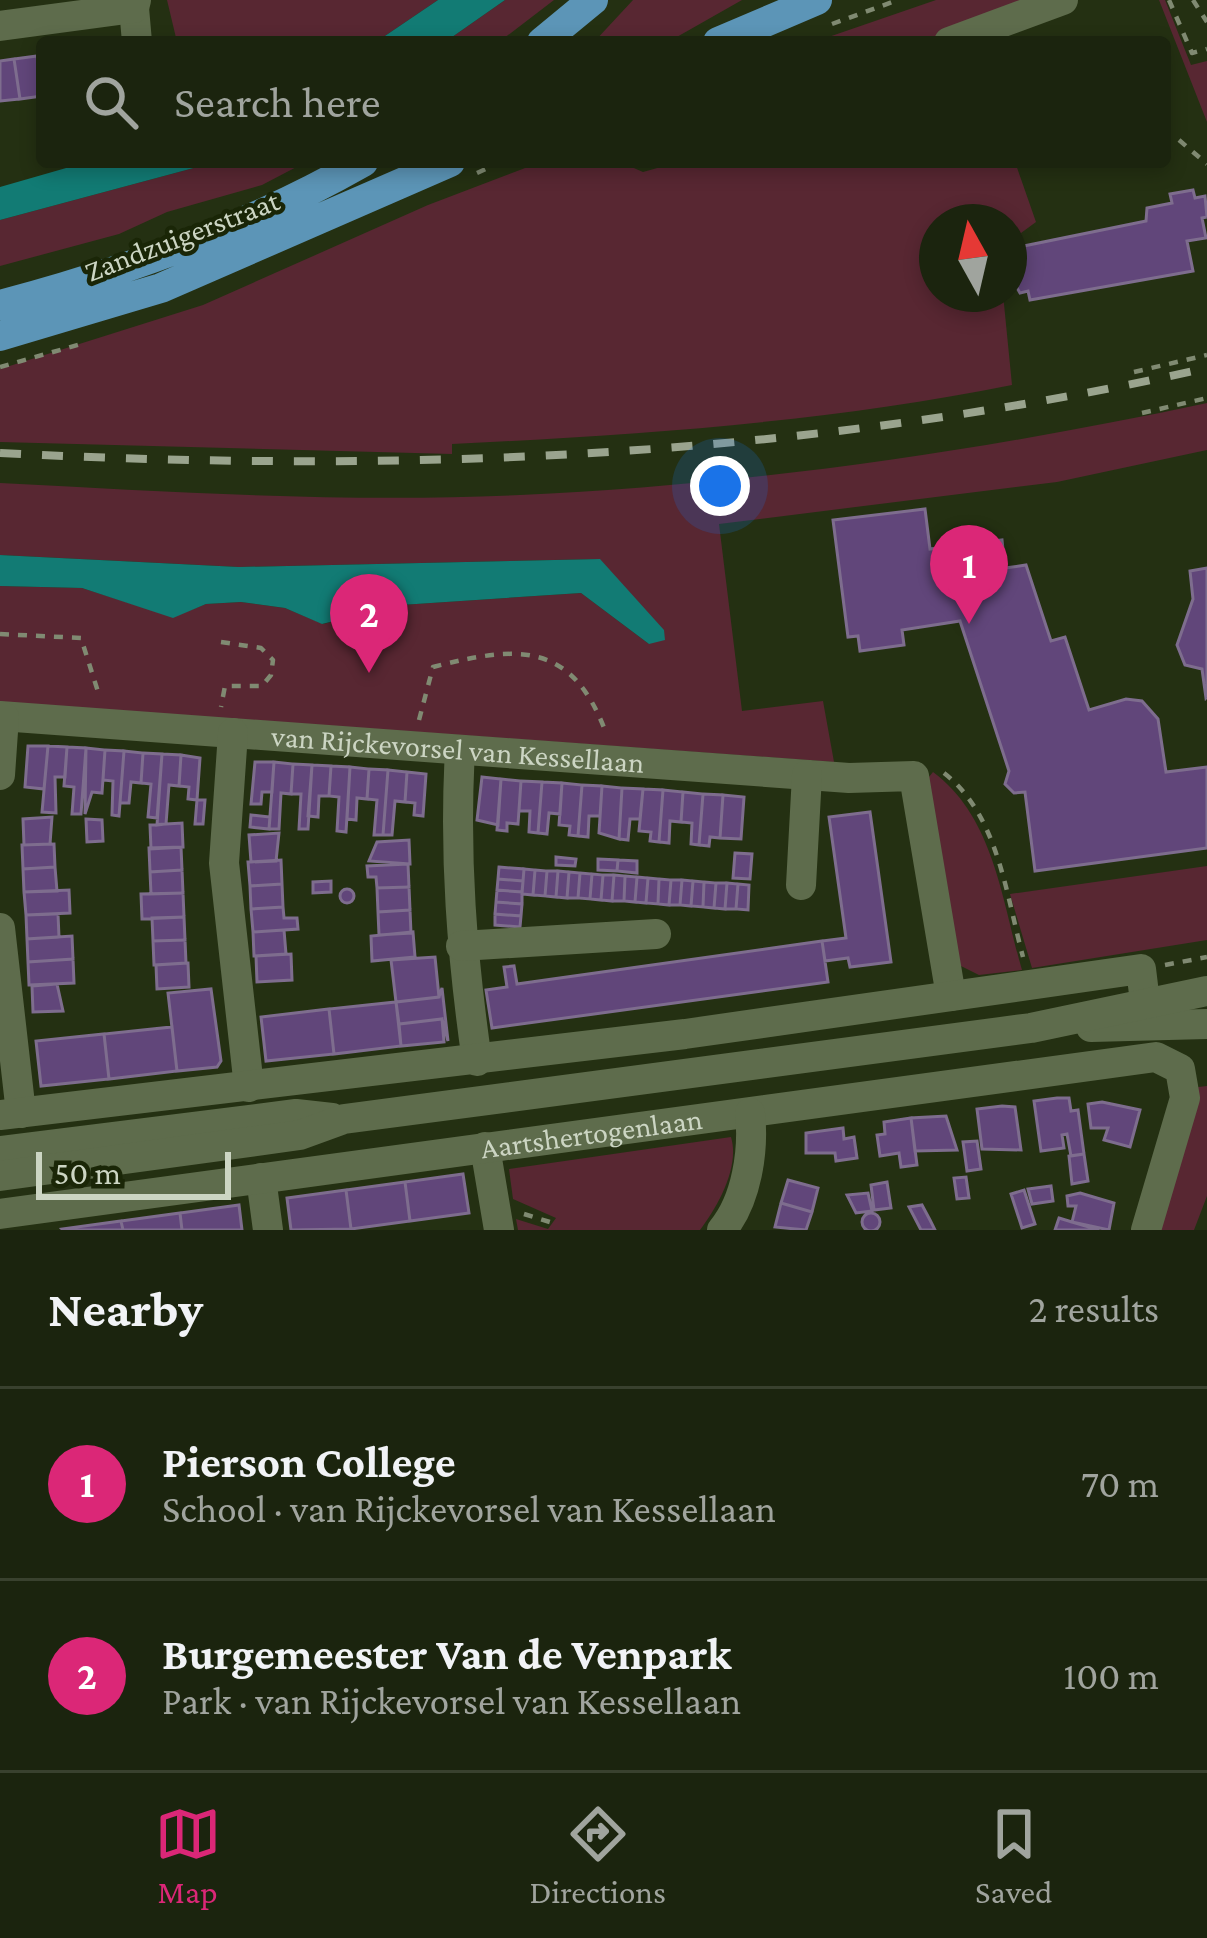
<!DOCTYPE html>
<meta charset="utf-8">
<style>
:root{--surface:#1b240e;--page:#28301c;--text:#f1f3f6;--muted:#a0a49e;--line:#39412e;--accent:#db2777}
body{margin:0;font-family:"Crimson Pro",serif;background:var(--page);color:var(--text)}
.compass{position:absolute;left:919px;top:204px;width:108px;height:108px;border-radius:50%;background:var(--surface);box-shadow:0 6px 18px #0003;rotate:352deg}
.scale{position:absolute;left:36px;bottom:30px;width:195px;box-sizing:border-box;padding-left:12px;border:6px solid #ccd5c3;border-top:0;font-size:33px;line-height:42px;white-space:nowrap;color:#ccd5c3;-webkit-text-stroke:9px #1a2607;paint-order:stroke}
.you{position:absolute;left:720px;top:486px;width:42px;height:42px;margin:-30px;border:9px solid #fff;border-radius:50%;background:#1a73e8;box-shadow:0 0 0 18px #1a73e833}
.badge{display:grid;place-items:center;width:78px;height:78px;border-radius:50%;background:var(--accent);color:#fff;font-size:39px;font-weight:700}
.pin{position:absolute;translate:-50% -99px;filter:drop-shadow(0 3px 6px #0008)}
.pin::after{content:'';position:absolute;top:63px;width:42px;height:36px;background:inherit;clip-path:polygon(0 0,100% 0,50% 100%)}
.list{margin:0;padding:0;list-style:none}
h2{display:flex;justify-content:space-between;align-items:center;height:156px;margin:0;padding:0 48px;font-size:51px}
h2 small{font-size:39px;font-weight:400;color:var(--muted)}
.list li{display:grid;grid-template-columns:78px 1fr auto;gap:36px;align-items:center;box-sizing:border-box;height:192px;padding:0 48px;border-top:3px solid var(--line)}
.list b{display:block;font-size:45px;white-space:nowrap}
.list p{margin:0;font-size:39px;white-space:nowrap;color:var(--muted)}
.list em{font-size:39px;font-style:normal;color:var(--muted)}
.icon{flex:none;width:66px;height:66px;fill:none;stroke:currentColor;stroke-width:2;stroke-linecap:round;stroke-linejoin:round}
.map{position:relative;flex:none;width:1207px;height:1230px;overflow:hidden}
.search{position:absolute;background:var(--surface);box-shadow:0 6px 18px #0003;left:36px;right:36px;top:36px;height:132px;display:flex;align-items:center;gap:30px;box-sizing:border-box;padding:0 42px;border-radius:12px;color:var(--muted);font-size:45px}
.sheet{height:540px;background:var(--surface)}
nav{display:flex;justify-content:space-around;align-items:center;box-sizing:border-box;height:168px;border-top:3px solid var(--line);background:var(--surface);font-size:33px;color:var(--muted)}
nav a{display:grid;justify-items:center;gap:6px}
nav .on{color:var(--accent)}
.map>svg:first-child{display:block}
.green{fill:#582732}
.water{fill:#127b74}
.building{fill:#61467a;stroke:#7e6d8e;stroke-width:3}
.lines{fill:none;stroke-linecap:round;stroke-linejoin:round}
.path{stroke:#808a72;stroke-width:4.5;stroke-dasharray:9 9;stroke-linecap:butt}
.minor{stroke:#5e6c4c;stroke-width:30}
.major{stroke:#5c95b7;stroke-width:30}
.rail{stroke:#9aa48e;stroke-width:8;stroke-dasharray:21 21;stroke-linecap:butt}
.labels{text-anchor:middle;stroke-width:9;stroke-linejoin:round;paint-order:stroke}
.street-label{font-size:30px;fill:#ccd5c3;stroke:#1a2607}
</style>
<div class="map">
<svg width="1207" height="1230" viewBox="0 0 1207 1230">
<rect width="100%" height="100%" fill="#243012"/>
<path class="green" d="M167,0H438L376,42H177Z
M505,0H554L499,42H445Z
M633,0H742L668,42H594Z
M936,0H1041L927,42H814Z
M1159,0H1165L1191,65L1207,61V122Z
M216,162H306L262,185L167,212L119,234L0,266V220Z
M541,162H620L643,172L679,162H1015L1036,222L1021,233L1023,244L1009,246V222H937V294H1003L1012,385C828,422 639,435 452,444V454L0,442V369L203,305L428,205Z
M1207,403V450L1057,482L719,524L742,711L823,701L834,762L0,702V586L82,588L173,617L206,604L241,602L285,608L323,624L401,605L581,593L649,644L599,559L239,567L0,555V483C172,492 348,503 520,495C750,485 982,451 1207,403Z
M933,772C994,817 1002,901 1022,970L979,975L957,964L924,783Z
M1207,866V940L1032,968L1010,894Z
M1207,1086V1196L1194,1230H1158L1190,1088Z
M731,1137C740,1167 718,1206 700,1230H518L516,1219L548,1229L556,1218L513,1199L509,1169Z"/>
<path class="water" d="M438,0H505L445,42H376Z
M87,162H216L0,220V187Z
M0,555L239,567L600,559L664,630L665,640L649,644L581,593L401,605L322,624L285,608L241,602L206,604L173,618L82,588L0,586Z"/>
<path class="building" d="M37,56L42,96L20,99L14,59Z
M14,59L20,99L0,101V61Z
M1193,190L1195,198L1205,196L1207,217L1202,218L1206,238L1187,241L1193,271L1030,300L1028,291L1020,293L1013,281V257L1021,255L1019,247L1146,221L1147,208L1172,203L1170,194Z
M925,509L930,549L1002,540L1005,568L1026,565L1051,641L1065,637L1089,710L1126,699L1142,701L1158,719L1166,772L1207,767V848L1035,871L1025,792L1014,793L1005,784L1009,771L960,621L902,630L904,645L860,651L858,636L848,637L833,520Z
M1207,568V697L1206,698L1202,669L1185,665L1177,645L1193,599L1190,571Z
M28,746H48L44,789L25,787Z
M48,746L67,747L65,777H55L56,813L42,812Z
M67,747L86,748L81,814H72L74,787L64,786Z
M86,748L105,750L102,793L92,792L85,814Z
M105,750L124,751L119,816L112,815L113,781L103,780Z
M124,751L143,753L141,783L131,782L129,803H120Z
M143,753L162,754L157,818L148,817L151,784L141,783Z
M162,754L181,755L179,786L169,785L166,824L157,825Z
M181,755L200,758L197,800L188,799L189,787L179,786Z
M255,762H274L272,792H262L261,804H251Z
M274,762L293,764L291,794L281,793L279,829H269Z
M293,764L312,765L308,829H299L301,794H291Z
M312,765L331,766L329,796H319L318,817L308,816Z
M331,766L350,767L346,832L337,831L339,797L329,796Z
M350,767L369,769L367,799L357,798L356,820L347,819Z
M369,769L388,770L383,835H374L377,800L367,799Z
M388,770L407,772L405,802L395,801L392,835H383Z
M407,772L426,774L423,816L414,815L415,803L405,802Z
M482,777L501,779L498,825L477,820Z
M501,779L521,781L518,824L507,823V831L497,830Z
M521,781L542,782L538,833L529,832L530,811H519Z
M542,782L562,783L560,814L549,813L547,834L538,833Z
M562,783L582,785L578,836L569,835L570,826L559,825Z
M582,785L602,786L600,816H589L588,837L578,836Z
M602,786L622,788L619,839L599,833Z
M622,788L643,789L640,819H630L628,840L619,839Z
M643,789L663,790L659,842L650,841L651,832L639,831Z
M663,790L683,792L681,822L670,821L669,843L659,842Z
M683,792L703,794L699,845L691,844L692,823L681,822Z
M703,794L723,795L720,838L710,837L709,846L699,845Z
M723,795L744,797L741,839L720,838Z
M197,800H205L203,824H195Z
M870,812L891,962L850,967L848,958L825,961L822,941L846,938L829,817Z
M251,815L270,817L269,829L250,827Z
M52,817L50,844L24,845L23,819Z
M86,819L102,820L103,841L87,842Z
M182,823L183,847L151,849L150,825Z
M279,833L276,861L251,862L249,835Z
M409,840L410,864L369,861L377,842Z
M54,844L55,867L23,869L22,845Z
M181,847L182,870L150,872L149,848Z
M735,853L752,854L750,879L733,878Z
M556,857L576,859L575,866L556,865Z
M598,859L618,860L617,871L598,870Z
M281,860L282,884L250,886L248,862Z
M618,860L637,861V873L617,871Z
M408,864L409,887L377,888L376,877H368L367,866Z
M55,867L57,891L24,892L23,869Z
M499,867L524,869L523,881L498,879Z
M524,869L535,870L533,895L522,894Z
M182,870L183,893L151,894L150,872Z
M535,870L547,871L545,896L533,895Z
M547,871H558L556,897L545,896Z
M558,871L569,872L567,898L556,897Z
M569,872L580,873L578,898H567Z
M580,873L592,874L590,899L578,898Z
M592,874L603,875L601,900L590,899Z
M603,875H614L612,901L601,900Z
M614,875L625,876L624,901H612Z
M625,876L637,877L635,902L624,901Z
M637,877L648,878L646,903L635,902Z
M648,878L659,879L658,904L646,903Z
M498,879L523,881L522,892L497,890Z
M659,879L671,880L669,905L658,904Z
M671,880H682L680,905H669Z
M682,880L693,881L691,906L680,905Z
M331,881V892L313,893V882Z
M693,881L704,882L703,907L691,906Z
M704,882L716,883L714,908L703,907Z
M716,883H727L725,909L714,908Z
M727,883L738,884L736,909H725Z
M282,884L283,907L251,909L250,886Z
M738,884L749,885L748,910L736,909Z
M409,887L410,910L378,912L377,888Z
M340 896a7 7 0 1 1 14 0a7 7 0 1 1-14 0Z
M69,890L70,913L26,915L24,892Z
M497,890L522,892V904L496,902Z
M183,893L184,917L142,919L141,894Z
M496,902L522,904L521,916L495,914Z
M283,907L284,918H297L298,929L253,932L251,909Z
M410,910L411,933L379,935L378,912Z
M58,914L59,937L27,939L26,915Z
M495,914L521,916L520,927L495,925Z
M184,917L185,940L153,941L152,918Z
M284,930L286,954L254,956L253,932Z
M413,932L415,957L372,961L371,936Z
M72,936L73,959L28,962L27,939Z
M185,940L186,963L154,965L153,941Z
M822,941L828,982L492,1028L486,990L507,987L504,967L514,966L517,984Z
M291,954L292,980L257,982L256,956Z
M435,957L439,997L396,1002L391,960Z
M73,959L74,983L29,985L28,962Z
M188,963L189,987L157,989L156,965Z
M57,984L63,1011L33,1012L32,986Z
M442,988L448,1041L442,1019L399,1024L396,1002L439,997Z
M211,989L221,1061L217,1067L177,1071L168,993Z
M396,1002L401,1046L334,1054L329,1009Z
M329,1009L334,1054L266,1061L261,1017Z
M442,1019L444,1042L401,1046L399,1024Z
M172,1027L177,1071L109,1079L104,1034Z
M104,1034L109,1079L41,1086L36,1041Z
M1057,1098H1069L1071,1111L1078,1110L1084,1154L1071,1156L1067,1134L1062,1135L1064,1148L1041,1151L1034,1101Z
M1102,1102L1140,1110L1130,1147L1104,1140L1108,1128H1091L1088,1104Z
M1002,1106L1015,1107L1021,1150L982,1149L977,1109Z
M946,1116L957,1150L915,1151L911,1118Z
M911,1118L917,1165L901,1167L899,1153L880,1156L877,1135L885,1134L884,1122Z
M843,1128L844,1139L854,1137L857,1158L836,1161L835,1153H806V1133Z
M977,1141L981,1169L967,1171L963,1142Z
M1084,1154L1088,1181L1072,1184L1069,1156Z
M463,1174L469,1213L410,1221L405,1182Z
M966,1177L969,1198L957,1199L954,1178Z
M788,1180L818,1188L812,1212L781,1203Z
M405,1182L410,1221L351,1229L346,1190Z
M887,1182L891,1208L874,1210L871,1185Z
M1051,1186L1053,1201L1032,1204L1028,1189Z
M346,1190L351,1229L291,1230L287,1198Z
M1024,1190L1035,1224L1022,1228L1011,1194Z
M868,1193L872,1211L856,1213L847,1195Z
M1080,1193L1114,1203L1109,1230L1072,1222L1076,1206H1068L1067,1196Z
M781,1203L812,1212L806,1230L775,1227Z
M239,1205L242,1230H182L180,1213Z
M922,1205L930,1220L935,1230H921L909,1207Z
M180,1213L182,1230H123L121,1221Z
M862 1222a9 9 0 1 1 18 0a9 9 0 1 1-18 0Z
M1059,1218L1072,1222L1099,1230H1055Z
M121,1221L123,1230H63L62,1229Z"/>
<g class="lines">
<path class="path" d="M1169,0L1192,53L1207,49
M1193,0L1207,22
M832,24L898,0
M1179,140L1207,164
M477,173L501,162
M0,367L81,344
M1134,372L1207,355
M1142,413L1207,398
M0,634L81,638L100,698
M221,642L261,648L273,660L271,675L262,686H225L221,707
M419,720L433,667C518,645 572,641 606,733
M944,773C998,815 1006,894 1023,957
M1165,965L1207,957
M524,1214L553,1223"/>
<g class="minor">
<path d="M134,8L137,42"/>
<path d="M0,26L134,8L136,0"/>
<path d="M949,42L1063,0"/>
<path id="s1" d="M0,716L849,778L914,776L951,996"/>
<path d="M233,733L224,863L249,1087"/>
<path d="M460,750C454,856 462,956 477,1061"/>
<path d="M0,775L4,717"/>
<path d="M801,885L807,775"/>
<path d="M0,928L21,1113"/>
<path d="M461,946L656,934"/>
<path d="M1091,1027L1207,1024"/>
<path d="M0,1115L685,1034L1141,969L1145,1002"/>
<path d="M485,1147L499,1230"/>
<path d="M0,1151L296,1114L332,1118"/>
<path d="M0,1176L300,1135L344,1119L1031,1028L1207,991"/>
<path d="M261,1178L268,1230"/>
<path id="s2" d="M0,1214L1156,1057L1180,1069L1185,1098L1146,1230"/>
<path d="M722,1230C747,1200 754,1150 750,1113"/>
</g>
<path class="major" d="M542,42L593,0
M718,42L817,0
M0,305C126,272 249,227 363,162
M0,336L161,288L450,162"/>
<path class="rail" d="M0,453C411,474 804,458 1207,368"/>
</g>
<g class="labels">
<g class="street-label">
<text transform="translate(182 236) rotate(-21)" y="10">Zandzuigerstraat</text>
<text dy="10" stroke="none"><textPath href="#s1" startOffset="459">van Rijckevorsel van Kessellaan</textPath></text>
<text dy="10" stroke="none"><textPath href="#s2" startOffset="597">Aartshertogenlaan</textPath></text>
</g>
</g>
</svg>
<svg class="compass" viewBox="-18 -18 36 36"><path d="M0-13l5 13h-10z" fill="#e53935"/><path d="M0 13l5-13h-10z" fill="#a0a49e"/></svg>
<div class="scale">50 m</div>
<div class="you"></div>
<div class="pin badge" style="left:969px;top:624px">1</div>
<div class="pin badge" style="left:369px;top:673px">2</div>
<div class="search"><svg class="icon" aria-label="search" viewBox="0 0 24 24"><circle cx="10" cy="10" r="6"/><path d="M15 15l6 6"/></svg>Search here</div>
</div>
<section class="sheet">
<h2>Nearby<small>2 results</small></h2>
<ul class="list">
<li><span class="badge">1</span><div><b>Pierson College</b><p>School · van Rijckevorsel van Kessellaan</p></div><em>70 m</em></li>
<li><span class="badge">2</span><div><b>Burgemeester Van de Venpark</b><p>Park · van Rijckevorsel van Kessellaan</p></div><em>100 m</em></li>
</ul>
</section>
<nav>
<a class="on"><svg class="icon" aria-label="map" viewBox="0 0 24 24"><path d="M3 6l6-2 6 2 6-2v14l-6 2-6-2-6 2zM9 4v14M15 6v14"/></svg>Map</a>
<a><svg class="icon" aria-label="directions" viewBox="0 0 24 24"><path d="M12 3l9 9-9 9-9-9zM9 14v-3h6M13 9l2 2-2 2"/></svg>Directions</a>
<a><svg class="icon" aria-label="saved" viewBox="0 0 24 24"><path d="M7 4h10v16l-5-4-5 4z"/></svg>Saved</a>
</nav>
